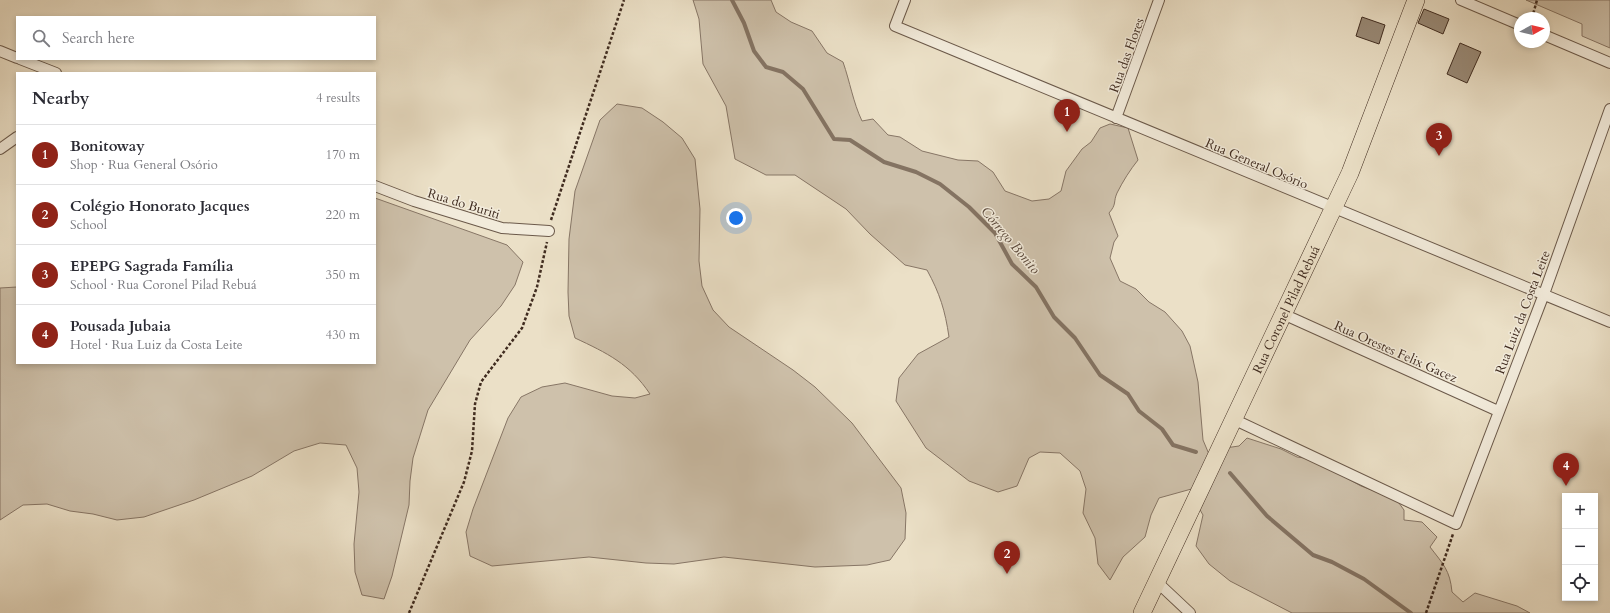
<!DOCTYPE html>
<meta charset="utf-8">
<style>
:root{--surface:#fff;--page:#f7f7f7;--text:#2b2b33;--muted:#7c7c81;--line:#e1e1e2;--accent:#8f2418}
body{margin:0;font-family:Cardo,serif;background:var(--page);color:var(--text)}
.controls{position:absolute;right:12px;bottom:12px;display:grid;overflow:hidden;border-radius:0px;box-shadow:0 2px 6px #0003}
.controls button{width:36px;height:36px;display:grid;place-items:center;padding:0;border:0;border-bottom:1px solid var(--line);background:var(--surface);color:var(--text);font:20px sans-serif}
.compass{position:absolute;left:1514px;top:12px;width:36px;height:36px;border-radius:50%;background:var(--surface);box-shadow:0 2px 6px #0003;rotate:82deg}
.you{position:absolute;left:736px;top:218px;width:14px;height:14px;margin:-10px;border:3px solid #fff;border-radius:50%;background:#1a73e8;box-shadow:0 0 0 6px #1a73e833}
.badge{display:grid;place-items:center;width:26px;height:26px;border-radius:50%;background:var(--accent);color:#fff;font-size:13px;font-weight:700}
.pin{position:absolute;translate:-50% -33px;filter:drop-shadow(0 1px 2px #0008)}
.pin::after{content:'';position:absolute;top:21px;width:14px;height:12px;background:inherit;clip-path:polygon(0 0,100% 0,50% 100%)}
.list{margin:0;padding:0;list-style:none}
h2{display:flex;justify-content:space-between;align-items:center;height:52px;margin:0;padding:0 16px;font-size:17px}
h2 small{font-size:13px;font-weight:400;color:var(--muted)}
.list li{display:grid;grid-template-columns:26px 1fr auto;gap:12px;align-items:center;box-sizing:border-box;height:60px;padding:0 16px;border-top:1px solid var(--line)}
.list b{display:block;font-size:15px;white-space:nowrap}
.list p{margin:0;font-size:13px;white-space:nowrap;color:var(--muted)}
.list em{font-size:13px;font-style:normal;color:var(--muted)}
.icon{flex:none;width:22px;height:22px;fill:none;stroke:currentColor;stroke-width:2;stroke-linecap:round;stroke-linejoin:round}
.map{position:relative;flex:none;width:1610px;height:613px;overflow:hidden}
.search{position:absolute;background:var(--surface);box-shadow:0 2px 6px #0003;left:16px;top:16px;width:360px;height:44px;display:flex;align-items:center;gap:10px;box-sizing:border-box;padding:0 14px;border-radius:0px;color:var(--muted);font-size:15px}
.panel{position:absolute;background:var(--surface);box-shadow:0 2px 6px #0003;left:16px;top:72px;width:360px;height:292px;border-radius:0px}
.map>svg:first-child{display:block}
.green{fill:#cec1ab;stroke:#877666}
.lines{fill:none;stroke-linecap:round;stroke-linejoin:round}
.stream{stroke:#847362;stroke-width:4}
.building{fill:#998a77;stroke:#402c20}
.minor-casing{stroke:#6b594a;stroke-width:12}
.primary-casing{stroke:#402c20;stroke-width:18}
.path{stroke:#402c20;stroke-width:2.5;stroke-dasharray:3 2;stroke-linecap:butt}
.minor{stroke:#f2ebdb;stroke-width:10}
.primary{stroke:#ebe0c7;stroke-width:17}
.labels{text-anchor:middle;stroke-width:3;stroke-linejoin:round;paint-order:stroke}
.street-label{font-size:13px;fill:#402c20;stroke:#f2ebdb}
.water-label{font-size:14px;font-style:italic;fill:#5c4a3c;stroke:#f2ebdb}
</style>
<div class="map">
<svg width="1610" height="613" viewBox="0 0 1610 613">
<rect width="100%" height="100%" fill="#ebe0c7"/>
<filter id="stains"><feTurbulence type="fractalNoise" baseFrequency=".005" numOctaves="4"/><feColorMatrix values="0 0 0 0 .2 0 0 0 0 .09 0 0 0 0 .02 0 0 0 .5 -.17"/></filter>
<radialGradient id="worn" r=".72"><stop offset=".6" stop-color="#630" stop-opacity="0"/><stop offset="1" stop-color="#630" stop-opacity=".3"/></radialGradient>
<path class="green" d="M693,0H771L776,12L791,22L812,31L827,53L843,62C850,82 853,102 862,121L873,119L888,135L900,137L922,151L958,160L978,161L993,172L1005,191L1032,201L1049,199L1061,191L1066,171L1082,149L1091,142L1100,128L1110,124L1128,128L1138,160C1130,170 1123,181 1117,193C1113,202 1117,204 1109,213L1118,236L1114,242L1110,258L1120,281L1136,289L1149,302L1165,312L1182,331L1190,346L1198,382L1203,440L1211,459L1195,488L1159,498L1151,515L1145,537L1123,557L1110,580L1098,564L1095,538L1083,513L1086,489L1080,471L1060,453L1040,452L1029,458L1017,486L998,492L969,481L926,448L896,401L899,378L918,354L949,337C945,310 940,294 927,270L905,265L870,234L846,209L795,175H766L735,159L726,106L703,64L699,19Z
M1526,0H1610V48L1582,36V24Z
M617,104L642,108L663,122L682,138L695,159L700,209L699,261L702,286L713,310L729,327L793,370L815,387L852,423L901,488L906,513L905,539L890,560L867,565L815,567L724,557L674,564L646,563L589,557L492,566L470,556L466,532L473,509L508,418L521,397L542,387L565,383L612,396L635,398L650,394C630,364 607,353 575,338L569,316L568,292L569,239L575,191L600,120Z
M375,198L507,245L523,262L515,285L501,306L470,340L428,410L413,458L410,481L409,505L392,576L384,599L362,595L355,572L354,544L359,492L357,468L346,445L320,443L294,451L252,476L194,500L144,517L117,520L93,514L70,511L47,504L23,505L0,520V288L17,287V363H375Z
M1247,438L1281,449L1297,457L1312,459L1361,486L1396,499L1404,510V520L1422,522L1437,537L1430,547C1443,564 1450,570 1452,592L1463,602L1475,593L1517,606L1530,613H1292L1230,581L1209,564L1196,546L1203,515L1196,503L1225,448L1239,446Z"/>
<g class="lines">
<path class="stream" d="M732,0L744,23L754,51L766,67L783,72L803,89L834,139L850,140L884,162L916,172L940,184L969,207L995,233L1012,264L1036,287L1054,317L1075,338L1100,375L1128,394L1139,411L1162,429L1173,445L1196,452
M1230,473L1267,516L1313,555L1332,562L1364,579L1411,613"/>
</g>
<path class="building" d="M1424,9L1449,19L1443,34L1418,23Z
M1362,17L1385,25L1379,44L1356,36Z
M1460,43L1481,52L1467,83L1447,74Z"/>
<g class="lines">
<g class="minor-casing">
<path id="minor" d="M905,0L895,26L1610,322
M1461,0L1520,25
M1544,35L1610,63
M0,51L17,58
M20,59L56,73
M1116,118L1159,0
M0,149L17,137
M375,186L414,201L502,228L549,231
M1283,314L1498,411
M1233,419L1456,524L1544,294L1610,109
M1157,582L1190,613"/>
</g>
<g class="primary-casing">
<g id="primary">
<path id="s1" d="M1142,613L1350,173L1416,0"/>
</g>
</g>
<path class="path" d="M1532,18L1537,0
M551,220L624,0
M409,613L464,482L472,451L475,404L481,382L522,328L537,287L547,242
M1426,613L1453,534"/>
<use href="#minor" class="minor"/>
<use href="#primary" class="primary"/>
</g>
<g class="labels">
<g class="street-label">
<text transform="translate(1126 55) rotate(-70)" y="5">Rua das Flores</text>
<text transform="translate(1257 163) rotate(23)" y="5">Rua General Osório</text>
<text transform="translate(464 203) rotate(17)" y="5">Rua do Buriti</text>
<text dy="5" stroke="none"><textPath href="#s1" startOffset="336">Rua Coronel Pilad Rebuá</textPath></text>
<text transform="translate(1522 312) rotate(-69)" y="5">Rua Luiz da Costa Leite</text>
<text transform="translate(1396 351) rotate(24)" y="5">Rua Orestes Felix Gacez</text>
</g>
<g class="water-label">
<text transform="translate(1011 240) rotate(50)" y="5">Córrego Bonito</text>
</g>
</g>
<rect width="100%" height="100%" filter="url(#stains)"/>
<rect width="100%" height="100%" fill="url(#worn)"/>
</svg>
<div class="controls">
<button>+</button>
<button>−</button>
<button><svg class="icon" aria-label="locate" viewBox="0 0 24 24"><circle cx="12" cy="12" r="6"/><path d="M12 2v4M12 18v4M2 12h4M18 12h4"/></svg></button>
</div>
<svg class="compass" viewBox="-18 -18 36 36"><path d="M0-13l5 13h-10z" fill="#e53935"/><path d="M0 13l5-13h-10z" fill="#7c7c81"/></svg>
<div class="you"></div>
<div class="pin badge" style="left:1067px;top:132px">1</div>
<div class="pin badge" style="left:1007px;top:574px">2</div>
<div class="pin badge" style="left:1439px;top:156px">3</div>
<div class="pin badge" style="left:1566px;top:486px">4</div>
<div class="search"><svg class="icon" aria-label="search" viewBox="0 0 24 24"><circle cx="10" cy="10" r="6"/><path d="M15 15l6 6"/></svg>Search here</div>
<section class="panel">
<h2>Nearby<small>4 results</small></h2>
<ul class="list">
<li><span class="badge">1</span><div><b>Bonitoway</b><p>Shop · Rua General Osório</p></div><em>170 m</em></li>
<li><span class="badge">2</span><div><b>Colégio Honorato Jacques</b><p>School</p></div><em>220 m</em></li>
<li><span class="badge">3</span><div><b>EPEPG Sagrada Família</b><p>School · Rua Coronel Pilad Rebuá</p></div><em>350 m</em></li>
<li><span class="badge">4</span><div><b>Pousada Jubaia</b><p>Hotel · Rua Luiz da Costa Leite</p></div><em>430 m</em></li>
</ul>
</section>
</div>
